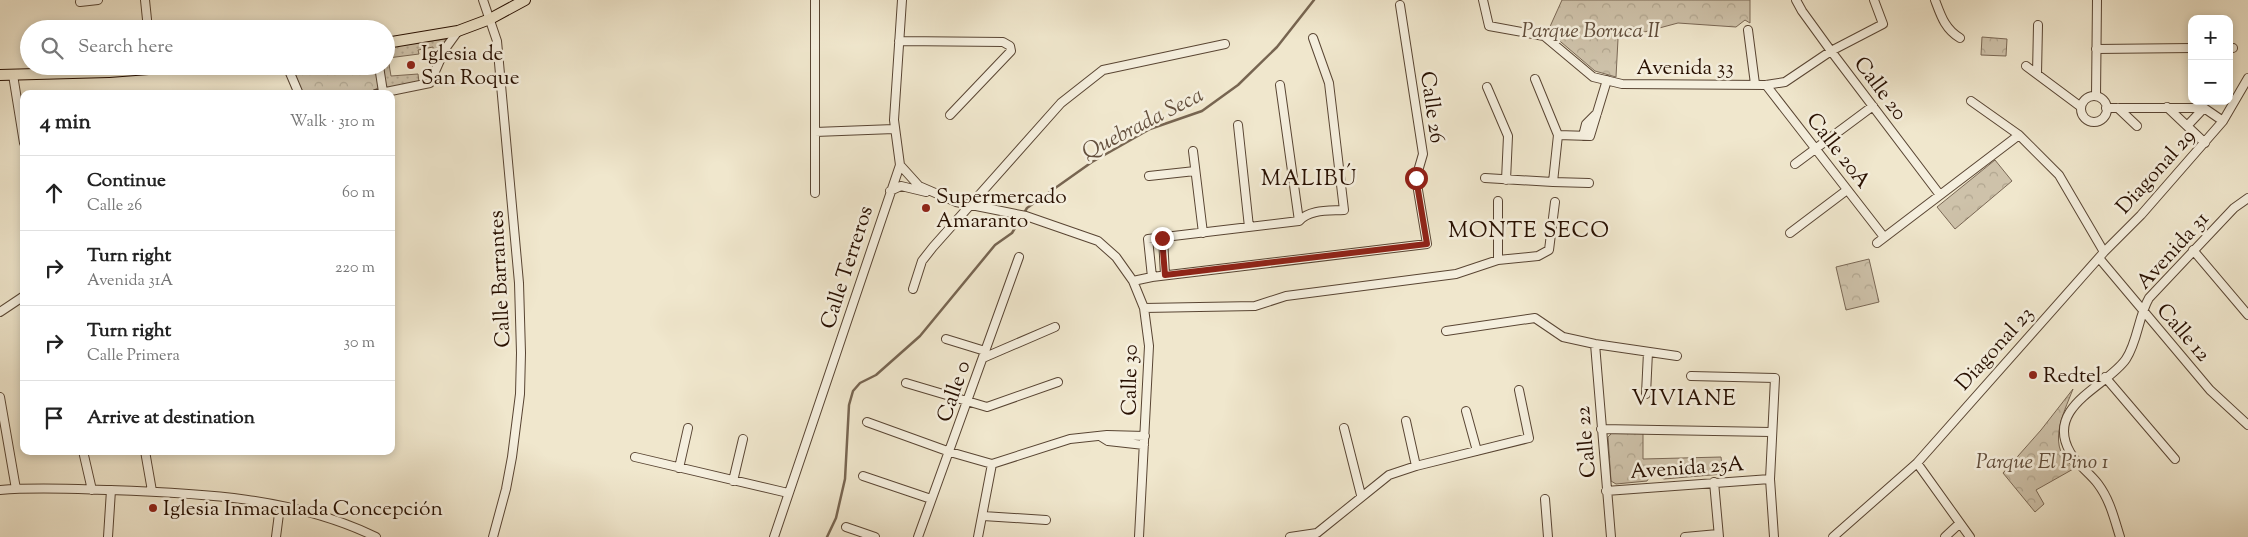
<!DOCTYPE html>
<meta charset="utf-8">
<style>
:root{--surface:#fff;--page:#f6f6f6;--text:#222;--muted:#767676;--line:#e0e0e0}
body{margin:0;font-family:"Sorts Mill Goudy",serif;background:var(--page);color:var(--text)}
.controls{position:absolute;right:15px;top:15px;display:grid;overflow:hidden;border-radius:10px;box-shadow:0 2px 8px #0003}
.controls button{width:45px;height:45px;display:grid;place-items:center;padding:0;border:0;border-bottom:1px solid var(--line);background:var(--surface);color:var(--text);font:25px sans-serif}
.stop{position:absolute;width:15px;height:15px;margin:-11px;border:4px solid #8f2418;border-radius:50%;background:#fff}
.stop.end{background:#8f2418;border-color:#fff;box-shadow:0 1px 5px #0008}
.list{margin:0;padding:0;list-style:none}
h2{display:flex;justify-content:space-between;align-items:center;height:65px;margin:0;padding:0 20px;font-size:21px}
h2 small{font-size:16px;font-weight:400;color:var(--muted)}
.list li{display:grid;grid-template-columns:32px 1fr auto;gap:15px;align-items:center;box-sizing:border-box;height:75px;padding:0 20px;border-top:1px solid var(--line)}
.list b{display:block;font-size:19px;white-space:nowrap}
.list p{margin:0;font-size:16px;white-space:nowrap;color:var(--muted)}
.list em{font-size:16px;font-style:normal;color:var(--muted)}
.icon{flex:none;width:28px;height:28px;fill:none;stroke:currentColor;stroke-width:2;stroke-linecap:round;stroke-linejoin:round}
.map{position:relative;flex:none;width:2248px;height:537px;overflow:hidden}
.search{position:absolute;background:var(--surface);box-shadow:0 2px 8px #0003;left:20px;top:20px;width:375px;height:55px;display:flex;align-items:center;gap:12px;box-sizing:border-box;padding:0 18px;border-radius:28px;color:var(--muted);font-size:19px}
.panel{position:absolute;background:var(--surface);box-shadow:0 2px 8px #0003;left:20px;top:90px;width:375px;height:365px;border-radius:10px}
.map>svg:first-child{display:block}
.forest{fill:url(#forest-crowns);stroke:#7a6855}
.garden{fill:url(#garden-dots);stroke:#7a6855;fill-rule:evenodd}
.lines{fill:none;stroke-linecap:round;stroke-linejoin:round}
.stream{stroke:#776551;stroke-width:2.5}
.minor-casing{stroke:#594533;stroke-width:10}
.major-casing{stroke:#270f00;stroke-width:12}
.minor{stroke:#f5efde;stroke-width:8}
.major{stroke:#f0e7cd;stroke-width:10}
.route{stroke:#8f2418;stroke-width:6}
.poi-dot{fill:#8f2418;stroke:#f5efde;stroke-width:2}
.labels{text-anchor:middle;stroke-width:5;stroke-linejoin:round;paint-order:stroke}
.park-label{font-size:21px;font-style:italic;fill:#614e3c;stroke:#f5efde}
.poi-label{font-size:21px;fill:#270f00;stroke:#f5efde;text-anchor:start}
.street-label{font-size:21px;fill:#270f00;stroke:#f5efde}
.water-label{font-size:22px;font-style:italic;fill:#634f3d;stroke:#f5efde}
.neighbourhood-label{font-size:22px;letter-spacing:1px;fill:#270f00;stroke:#f5efde}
</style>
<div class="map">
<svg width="2248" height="537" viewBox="0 0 2248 537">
<defs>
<pattern id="forest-crowns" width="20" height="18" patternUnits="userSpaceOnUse" patternTransform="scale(1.25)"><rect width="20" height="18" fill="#cec2aa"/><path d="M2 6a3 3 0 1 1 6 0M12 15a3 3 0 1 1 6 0" fill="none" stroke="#b1a690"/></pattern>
<pattern id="garden-dots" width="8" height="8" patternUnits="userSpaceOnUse" patternTransform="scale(1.25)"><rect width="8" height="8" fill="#cec2aa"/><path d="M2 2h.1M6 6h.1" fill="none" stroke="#b1a690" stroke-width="1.8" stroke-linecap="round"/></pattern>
</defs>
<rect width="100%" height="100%" fill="#f0e7cd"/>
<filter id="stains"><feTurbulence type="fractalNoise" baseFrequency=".004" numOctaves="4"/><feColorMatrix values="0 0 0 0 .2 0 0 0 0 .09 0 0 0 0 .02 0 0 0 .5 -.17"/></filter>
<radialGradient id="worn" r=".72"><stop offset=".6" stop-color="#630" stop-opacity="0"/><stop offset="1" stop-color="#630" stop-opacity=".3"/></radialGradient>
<path class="forest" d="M1562,0H1750V23L1745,20L1736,27L1678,23L1618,39L1616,77L1595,71L1548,31Z
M1982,37L2007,39L2006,56L1981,55Z
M292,66H377L380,87L366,94H303Z
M1995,160L2012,181L1955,229L1937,207Z
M1869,259L1879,302L1846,310L1836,267Z
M2073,389C2063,415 2045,448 2075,468L2036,490L2044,504L2035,512L2003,473L2041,430Z
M1612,433H1643V459L1721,457L1723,474L1664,479L1660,477L1659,473L1651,474L1647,481L1616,484L1611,481L1608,437Z"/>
<path class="garden" d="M446,39L430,82L386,89L383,66H386V47ZM433,47L434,72H429L428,80L419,82L418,74L391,76L388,58L419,54L418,50Z"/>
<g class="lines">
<path class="stream" d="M827,537L836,518L845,479L849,405L853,391L860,383L876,375L920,336L995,245L1012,233L1027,208L1092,162L1150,129L1202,111L1238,85L1277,47L1314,0"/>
<g class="minor-casing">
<path id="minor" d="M145,0L148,29
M483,0L497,41L519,283L521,353L520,394L512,457L506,489L493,537
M1483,0L1489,26L1544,36L1593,77L1622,84L1766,85L1785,82L1831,51L1883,24L1874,0
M1796,0L1802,11L1831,51L1940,195
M1935,0C1941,16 1945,29 1960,38
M80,2L98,0
M1748,30L1755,84
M899,41L1003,42L1010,46L1011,51L950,115
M2229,48H2233
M2096,49L2192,48
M287,66L299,94
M379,66L383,92
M2026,66L2081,107
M2037,74L2038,25
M13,75L24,143
M1535,79L1558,135L1590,136L1607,80
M1280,85L1299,221
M1766,85L1884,237
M1487,87L1508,136L1506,180
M376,94L430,83L445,49L458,31
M2096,96L2097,0
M2081 109a13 13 0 1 1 26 0a13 13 0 1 1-26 0Z
M1971,101L2019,135L2059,175L2104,252
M2167,107L2205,143
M2106,108H2204L2223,121
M2118,108L2137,126
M1238,125L1249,227
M2187,126L2204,108
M815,132L894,129
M1583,136L1586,124L1597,113
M1193,151L1203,233
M1795,164L1873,106
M900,165L919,186L956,202L1026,216L1098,241L1116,257L1133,281L1144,308L1149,346L1139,537
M1149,176L1195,171
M1485,178L1553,182L1558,135
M1553,182L1589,183
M890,191L901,186L926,192
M815,193V0
M1498,201V260
M1790,233L1847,190
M1163,238L1165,275
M1877,243L2019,135
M2193,250L2248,315
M2099,258L2210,390L2248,425
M1152,277L1148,239L1299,221C1310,209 1329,211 1344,210L1329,83L1313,38
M1133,281L1152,277L1427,244L1416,178L1423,154L1400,5
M913,289L922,261L933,247L1061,103L1103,70L1225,44
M1144,308L1255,306L1286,296L1456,274L1498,260L1538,256L1549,250L1555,202
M0,312L24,296
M1446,331L1535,318L1563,337L1595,344L1677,356
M946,339L985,351
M1595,344L1611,537
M983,358L1055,327
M1691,376L1775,378L1770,479L1774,537
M2105,377L2175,459
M906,383L987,407L1058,382
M1646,394L1648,352
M0,397L16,489
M1466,411L1477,451
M1406,421L1416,466
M867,422L950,452L992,464L1070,439L1107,435L1145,436
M1344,428L1361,495
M1601,429L1771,432
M1100,436L1108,441L1144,445
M83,451L92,490
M145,451L152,491
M635,457L788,493
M1917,463L1970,537
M679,468L688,428
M863,476L931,499
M733,481L743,439
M1714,482L1719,537
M0,490C36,487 73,489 110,490C200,493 294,497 376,537
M1606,491L1770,479
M1545,499L1548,537
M983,516L1046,520
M846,527L875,537
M108,537L111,490
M276,537L280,506
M774,537L900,165L894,120L902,0
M918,537L1019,257
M978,537L992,464
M1290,537L1317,533L1389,475L1416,466L1529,438L1519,390
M1685,537L1718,534
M1833,537L1917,463L2104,252L2141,215L2223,121L2248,78
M1945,537L1960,523
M2120,537C2114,518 2110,500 2098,484C2090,473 2077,465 2070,452C2044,406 2108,386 2126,359C2138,341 2138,317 2149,298L2234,208L2248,198"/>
</g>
<g class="major-casing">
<path id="major" d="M386,43L458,31L490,19L525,0
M0,75L109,72L188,66"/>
</g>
<use href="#minor" class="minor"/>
<use href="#major" class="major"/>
</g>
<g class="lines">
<path class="route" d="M1162,238L1165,275L1427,244L1416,178"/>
</g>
<g class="poi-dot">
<circle cx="411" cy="65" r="5"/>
<circle cx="926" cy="208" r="5"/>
<circle cx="2033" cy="375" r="5"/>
<circle cx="153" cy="508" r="5"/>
</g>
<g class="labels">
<g class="park-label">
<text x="1591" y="37">Parque Boruca II</text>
<text x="2042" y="468">Parque El Pino 1</text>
</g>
<g class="poi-label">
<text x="421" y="60">Iglesia de<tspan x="421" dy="24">San Roque</tspan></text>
<text x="936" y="203">Supermercado<tspan x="936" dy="24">Amaranto</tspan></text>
<text x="2043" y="382">Redtel</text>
<text x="163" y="515">Iglesia Inmaculada Concepción</text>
</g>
<g class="street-label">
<text x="1685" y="74">Avenida 33</text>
<text transform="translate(1881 88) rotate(53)" y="7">Calle 20</text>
<text transform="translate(1433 107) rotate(82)" y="7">Calle 26</text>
<text transform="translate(1839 150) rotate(52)" y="7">Calle 20A</text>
<text transform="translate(2155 171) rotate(-48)" y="7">Diagonal 29</text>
<text transform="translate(2172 250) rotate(-48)" y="7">Avenida 31</text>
<text transform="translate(846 267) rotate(-72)" y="7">Calle Terreros</text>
<text transform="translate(499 279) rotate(-93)" y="7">Calle Barrantes</text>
<text transform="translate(2184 332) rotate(49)" y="7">Calle 12</text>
<text transform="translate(1994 348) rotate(-48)" y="7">Diagonal 23</text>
<text transform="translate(1129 380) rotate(-89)" y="7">Calle 30</text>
<text transform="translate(953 391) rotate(-71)" y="7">Calle 0</text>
<text transform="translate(1585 442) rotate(-95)" y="7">Calle 22</text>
<text transform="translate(1687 467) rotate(-4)" y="7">Avenida 25A</text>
</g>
<g class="water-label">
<text transform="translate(1142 122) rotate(-27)" y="8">Quebrada Seca</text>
</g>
<g class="neighbourhood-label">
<text x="1309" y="185">MALIBÚ</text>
<text x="1529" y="237">MONTE SECO</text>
<text x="1684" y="405">VIVIANE</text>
</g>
</g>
<rect width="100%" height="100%" filter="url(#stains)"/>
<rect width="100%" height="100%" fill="url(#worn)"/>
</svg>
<div class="controls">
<button>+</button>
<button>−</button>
</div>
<div class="stop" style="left:1416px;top:178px"></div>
<div class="stop end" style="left:1162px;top:238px"></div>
<div class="search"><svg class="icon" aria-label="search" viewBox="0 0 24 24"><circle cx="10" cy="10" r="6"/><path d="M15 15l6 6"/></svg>Search here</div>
<section class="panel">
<h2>4 min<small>Walk · 310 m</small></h2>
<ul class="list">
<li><svg class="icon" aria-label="ahead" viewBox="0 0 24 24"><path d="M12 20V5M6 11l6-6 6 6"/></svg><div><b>Continue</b><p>Calle 26</p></div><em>60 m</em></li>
<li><svg class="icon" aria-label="right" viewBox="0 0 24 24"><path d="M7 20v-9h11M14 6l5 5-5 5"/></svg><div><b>Turn right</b><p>Avenida 31A</p></div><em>220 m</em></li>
<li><svg class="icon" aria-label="right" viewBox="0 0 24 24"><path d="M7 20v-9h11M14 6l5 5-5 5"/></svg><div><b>Turn right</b><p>Calle Primera</p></div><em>30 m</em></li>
<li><svg class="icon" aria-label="arrive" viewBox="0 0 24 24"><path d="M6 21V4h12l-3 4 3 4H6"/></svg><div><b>Arrive at destination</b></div></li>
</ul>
</section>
</div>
